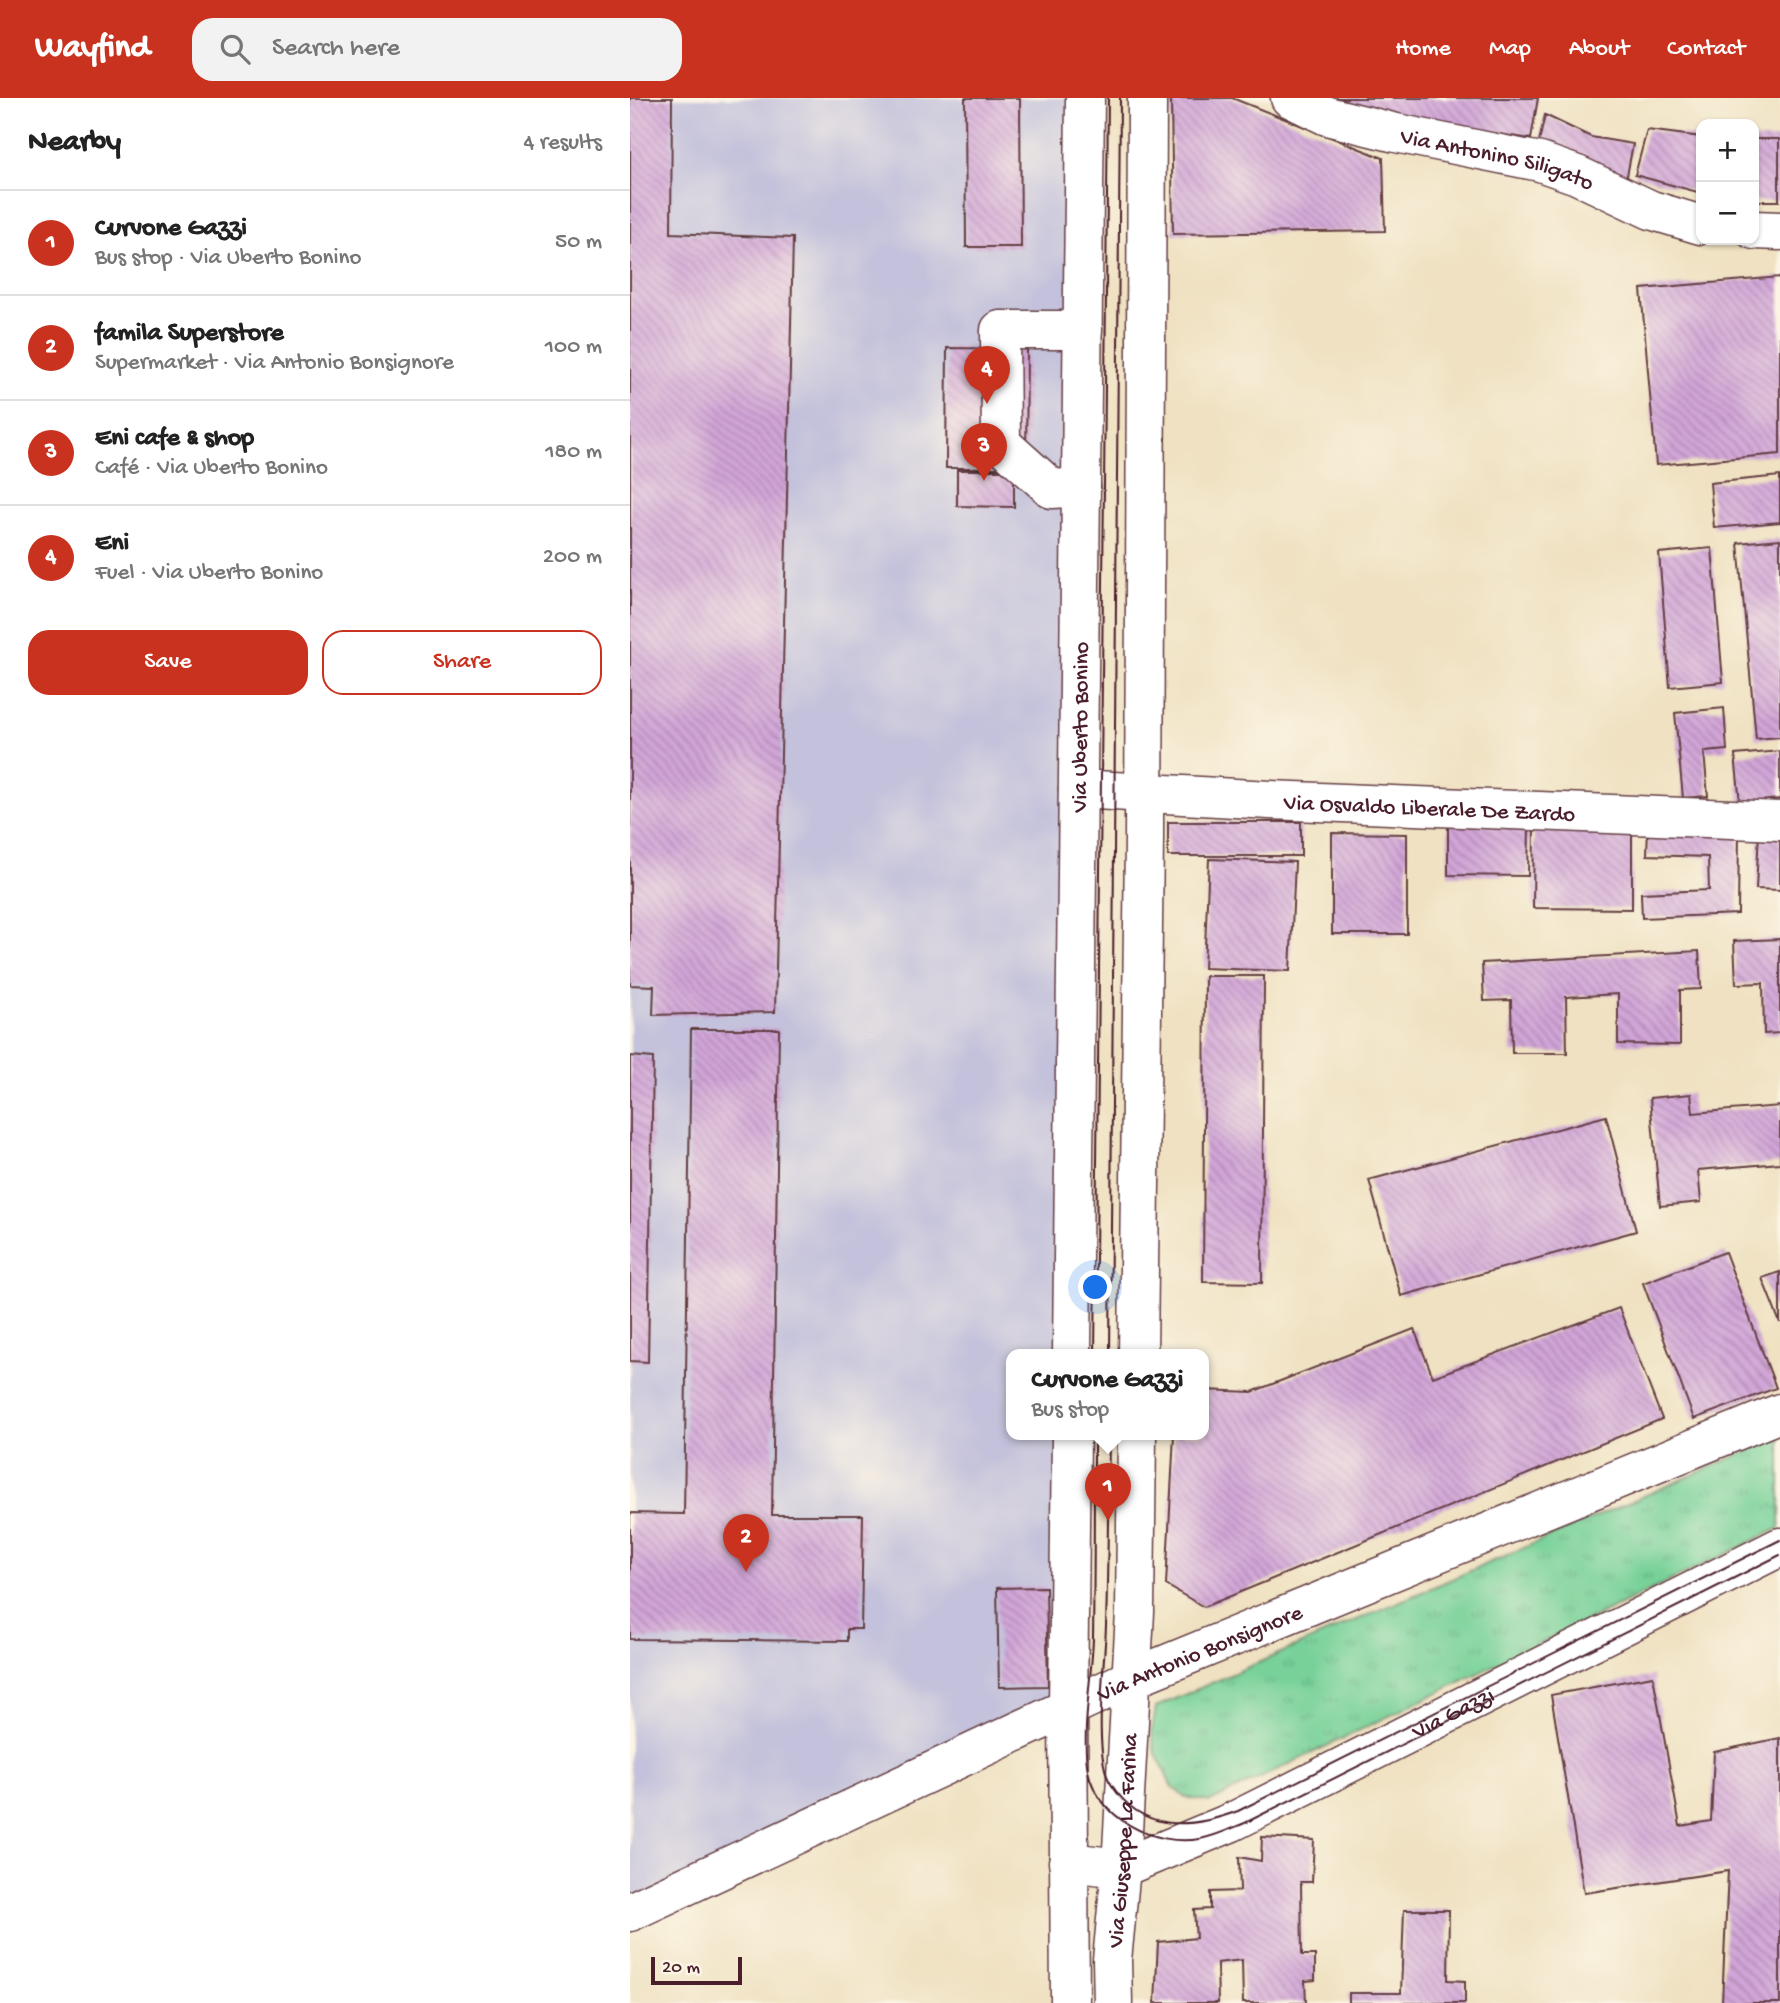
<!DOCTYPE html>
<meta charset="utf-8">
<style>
:root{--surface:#fff;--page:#f2f2f2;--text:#222;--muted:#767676;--line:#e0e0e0;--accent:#c8321e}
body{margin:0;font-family:"Gochi Hand",sans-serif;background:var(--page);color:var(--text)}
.controls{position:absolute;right:21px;top:21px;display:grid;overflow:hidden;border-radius:14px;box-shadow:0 2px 5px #0004}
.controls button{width:63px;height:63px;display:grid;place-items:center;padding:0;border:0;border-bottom:2px solid var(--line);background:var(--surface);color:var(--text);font:35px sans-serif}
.scale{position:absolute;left:21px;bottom:18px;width:91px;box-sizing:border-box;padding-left:7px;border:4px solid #4a1f2b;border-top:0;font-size:19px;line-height:24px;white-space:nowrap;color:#4a1f2b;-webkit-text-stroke:5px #fcf5e5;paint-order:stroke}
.you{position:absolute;left:466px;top:1190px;width:24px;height:24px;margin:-18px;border:5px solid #fff;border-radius:50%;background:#1a73e8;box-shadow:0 0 0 10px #1a73e833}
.badge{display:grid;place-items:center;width:46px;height:46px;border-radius:50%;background:var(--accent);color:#fff;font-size:23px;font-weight:700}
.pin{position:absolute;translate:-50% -58px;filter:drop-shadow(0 2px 4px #0008)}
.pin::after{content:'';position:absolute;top:37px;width:24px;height:21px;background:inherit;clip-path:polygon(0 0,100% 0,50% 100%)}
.popup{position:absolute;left:376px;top:1251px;width:203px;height:91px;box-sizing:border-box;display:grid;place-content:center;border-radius:14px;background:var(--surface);filter:drop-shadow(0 2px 5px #0005);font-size:23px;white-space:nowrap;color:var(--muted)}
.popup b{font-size:26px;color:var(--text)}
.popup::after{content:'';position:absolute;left:50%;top:100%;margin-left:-14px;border:14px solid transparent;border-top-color:var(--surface)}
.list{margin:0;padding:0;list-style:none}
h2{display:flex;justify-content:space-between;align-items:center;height:91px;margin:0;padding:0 28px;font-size:30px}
h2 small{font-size:23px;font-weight:400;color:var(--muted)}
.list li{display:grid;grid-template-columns:46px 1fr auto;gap:21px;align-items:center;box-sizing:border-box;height:105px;padding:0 28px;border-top:2px solid var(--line)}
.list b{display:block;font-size:26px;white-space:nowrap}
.list p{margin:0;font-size:23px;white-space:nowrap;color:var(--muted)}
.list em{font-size:23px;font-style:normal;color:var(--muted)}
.actions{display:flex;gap:14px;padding:21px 28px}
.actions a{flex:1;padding:16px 0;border:2px solid var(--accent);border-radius:21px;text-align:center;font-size:24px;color:var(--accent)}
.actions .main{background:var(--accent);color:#fff}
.icon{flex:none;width:38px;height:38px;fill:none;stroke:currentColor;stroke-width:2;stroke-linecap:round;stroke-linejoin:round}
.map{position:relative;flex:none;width:1150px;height:1905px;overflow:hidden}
header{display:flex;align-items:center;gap:42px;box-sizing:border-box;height:98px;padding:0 35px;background:var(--accent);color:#fff}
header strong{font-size:33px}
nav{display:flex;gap:38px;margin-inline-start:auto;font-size:24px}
.search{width:490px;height:63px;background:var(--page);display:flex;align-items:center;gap:18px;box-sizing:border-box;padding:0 24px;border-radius:21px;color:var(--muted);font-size:26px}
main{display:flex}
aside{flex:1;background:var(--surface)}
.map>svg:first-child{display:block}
.industrial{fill:#c3c1db}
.park{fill:url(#park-tufts);stroke:#607862;stroke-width:2}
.building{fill:url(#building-back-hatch)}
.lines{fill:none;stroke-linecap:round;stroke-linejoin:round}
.minor-casing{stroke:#633c42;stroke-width:41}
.major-casing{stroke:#633c42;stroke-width:41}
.minor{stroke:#fff;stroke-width:38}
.major{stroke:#fff;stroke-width:38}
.tram{stroke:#4a1f2b;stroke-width:2}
.labels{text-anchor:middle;stroke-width:5;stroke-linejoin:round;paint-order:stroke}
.street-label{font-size:23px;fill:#4a1f2b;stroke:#fcf5e5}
</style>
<header>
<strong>Wayfind</strong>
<div class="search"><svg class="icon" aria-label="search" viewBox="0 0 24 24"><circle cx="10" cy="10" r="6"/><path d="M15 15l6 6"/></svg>Search here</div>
<nav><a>Home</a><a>Map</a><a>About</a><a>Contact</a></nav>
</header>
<main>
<aside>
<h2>Nearby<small>4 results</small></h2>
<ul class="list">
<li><span class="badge">1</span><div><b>Curvone Gazzi</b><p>Bus stop · Via Uberto Bonino</p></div><em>50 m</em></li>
<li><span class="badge">2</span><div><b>famila Superstore</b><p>Supermarket · Via Antonio Bonsignore</p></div><em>100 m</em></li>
<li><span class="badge">3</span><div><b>Eni cafe &amp; shop</b><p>Café · Via Uberto Bonino</p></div><em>180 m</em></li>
<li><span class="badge">4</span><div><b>Eni</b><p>Fuel · Via Uberto Bonino</p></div><em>200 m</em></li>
</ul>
<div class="actions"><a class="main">Save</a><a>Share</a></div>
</aside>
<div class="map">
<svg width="1150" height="1905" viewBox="0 0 1150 1905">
<defs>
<pattern id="park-tufts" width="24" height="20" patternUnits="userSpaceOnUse" patternTransform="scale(1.75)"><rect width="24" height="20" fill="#77d198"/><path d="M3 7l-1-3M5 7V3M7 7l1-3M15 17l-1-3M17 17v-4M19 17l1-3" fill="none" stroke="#68b383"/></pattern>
<pattern id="building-back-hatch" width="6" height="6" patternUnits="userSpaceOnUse" patternTransform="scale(1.75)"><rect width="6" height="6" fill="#d1a5d8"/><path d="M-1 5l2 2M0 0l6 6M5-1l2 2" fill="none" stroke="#ac86af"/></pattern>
</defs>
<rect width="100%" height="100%" fill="#fcf5e5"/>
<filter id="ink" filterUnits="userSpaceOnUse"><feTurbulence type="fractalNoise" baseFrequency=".0143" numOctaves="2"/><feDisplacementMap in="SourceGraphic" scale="14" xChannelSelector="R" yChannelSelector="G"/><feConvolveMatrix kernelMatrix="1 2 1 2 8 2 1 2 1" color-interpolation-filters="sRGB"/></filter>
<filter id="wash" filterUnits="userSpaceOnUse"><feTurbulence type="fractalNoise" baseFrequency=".00686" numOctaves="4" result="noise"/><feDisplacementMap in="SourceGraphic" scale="28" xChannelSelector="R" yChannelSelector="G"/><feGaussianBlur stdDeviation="1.57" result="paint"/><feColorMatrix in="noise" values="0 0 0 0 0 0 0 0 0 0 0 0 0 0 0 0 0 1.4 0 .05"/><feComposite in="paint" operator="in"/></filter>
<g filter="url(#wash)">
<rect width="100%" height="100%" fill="#efe1c1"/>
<path class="industrial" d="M0,0H462L448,1257H382V1337H447L444,1615L0,1831Z"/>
<path class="park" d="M1150,1339V1430L580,1704L554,1699L541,1687L524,1651L522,1633L526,1609Z"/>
<g id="blocks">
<path class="building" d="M0,0H42L41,135L163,140L145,914L23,917L24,888L0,887Z
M335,0H390L391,149H336Z
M541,0H602L753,60L755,133L543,136Z
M701,0H908L901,41L743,17Z
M915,17L961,39L1003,46L996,83L905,61Z
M1017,32L1071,39V95L1005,77Z
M1124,41H1149V103H1124Z
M1150,179V356L1026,367L1011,191Z
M317,250L397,251L396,370H316Z
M327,372H384V409L327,408Z
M1150,378V424L1084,430L1080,385Z
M1150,441V639L1126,641L1108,445Z
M1082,450L1093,584L1040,589L1029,455Z
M1094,610L1097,652L1074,654L1078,698L1053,700L1045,615Z
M1150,653V701L1110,705L1105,657Z
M538,724H671V758H538Z
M818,726L899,727L898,778L818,777Z
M904,727L1002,728V811L903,810Z
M1018,729L1109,733L1108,816L1012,820L1011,795L1079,792L1078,759L1017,757Z
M1129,734L1150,735V792L1126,791Z
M702,735L777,736V836H702Z
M579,761L665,764L660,873L574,870Z
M1150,841V935L1134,936L1133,885L1106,886L1104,843Z
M1069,853L1071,891L1050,892V947L988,946V896L936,899L937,955H882L881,902L854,903L852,865Z
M575,878H634L632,1185L573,1184Z
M61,931H149L142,1417H233L231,1531H217V1543L0,1541V1415L54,1416Z
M0,958L23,960L18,1264L0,1263Z
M1061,996L1063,1015L1150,1008V1065L1068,1072L1071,1104L1030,1108L1020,1000Z
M976,1018L1006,1133L771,1198L739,1082Z
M1095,1154L1146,1290L1064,1321L1013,1185Z
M1150,1174V1225L1132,1180Z
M989,1210L1032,1321L574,1509L536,1487L544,1337H574V1292L622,1294L784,1231L803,1279Z
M416,1489L418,1588L369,1589L367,1490Z
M1023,1578L1050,1728L1081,1723L1084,1654L1150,1640V1905H1092L1098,1773L954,1795L921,1597Z
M632,1739L684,1742L682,1784H671L672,1857H685V1882L675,1883L676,1905H613L612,1862L587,1865L588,1905H525L528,1844L566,1840L564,1812L580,1811V1794L610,1793L609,1759L631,1763Z
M774,1812H819L818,1882L835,1883V1905H719V1895H771Z"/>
</g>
</g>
<g filter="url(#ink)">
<use href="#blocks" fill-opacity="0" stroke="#633c42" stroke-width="2"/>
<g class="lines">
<g class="minor-casing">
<g id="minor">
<path id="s1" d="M660,0L697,18L766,35L910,64L947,77L1021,112L1071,127"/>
<path d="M1124,132L1150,133"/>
<path d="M451,389L422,391L371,345L370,232H453"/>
<path id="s2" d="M448,691L640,702L1150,723"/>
<path id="s3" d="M438,1764L491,1770L602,1724L1150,1449"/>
<path id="s4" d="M0,1814L500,1581L1150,1315"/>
</g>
</g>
<g class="major-casing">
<g id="major">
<path id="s5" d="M442,1257L455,0"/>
<path d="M508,1257L514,741L517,0"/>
<path d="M440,1905L438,1609L441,1337"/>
<path id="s6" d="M483,1905L482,1862L491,1770L505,1514L507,1337"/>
</g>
</g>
<use href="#minor" class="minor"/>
<use href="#major" class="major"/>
<path class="tram" d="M465,1257L478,0
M480,1257L490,0
M464,1337C464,1405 464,1472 463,1540C462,1578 451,1636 458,1673C468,1720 524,1749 570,1741C586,1738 600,1731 615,1725L1150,1457
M479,1337C478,1401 478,1465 476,1528C475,1565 462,1657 481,1686C512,1735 560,1731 608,1713L1150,1442"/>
</g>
</g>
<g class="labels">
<g class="street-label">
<text dy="8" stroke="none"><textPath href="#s1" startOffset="217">Via Antonino Siligato</textPath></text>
<text dy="8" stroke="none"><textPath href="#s5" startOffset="628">Via Uberto Bonino</textPath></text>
<text dy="8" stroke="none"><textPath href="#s2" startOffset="352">Via Osvaldo Liberale De Zardo</textPath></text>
<text dy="8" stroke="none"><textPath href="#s4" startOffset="626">Via Antonio Bonsignore</textPath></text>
<text dy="8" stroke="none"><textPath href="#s3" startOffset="420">Via Gazzi</textPath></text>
<text dy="8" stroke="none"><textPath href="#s6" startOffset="163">Via Giuseppe La Farina</textPath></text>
</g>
</g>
</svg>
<div class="controls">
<button>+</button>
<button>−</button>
</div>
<div class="scale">20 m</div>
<div class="you"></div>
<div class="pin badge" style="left:478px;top:1423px">1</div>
<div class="popup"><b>Curvone Gazzi</b>Bus stop</div>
<div class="pin badge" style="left:116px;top:1474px">2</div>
<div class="pin badge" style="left:354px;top:383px">3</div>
<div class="pin badge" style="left:357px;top:306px">4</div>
</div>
</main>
